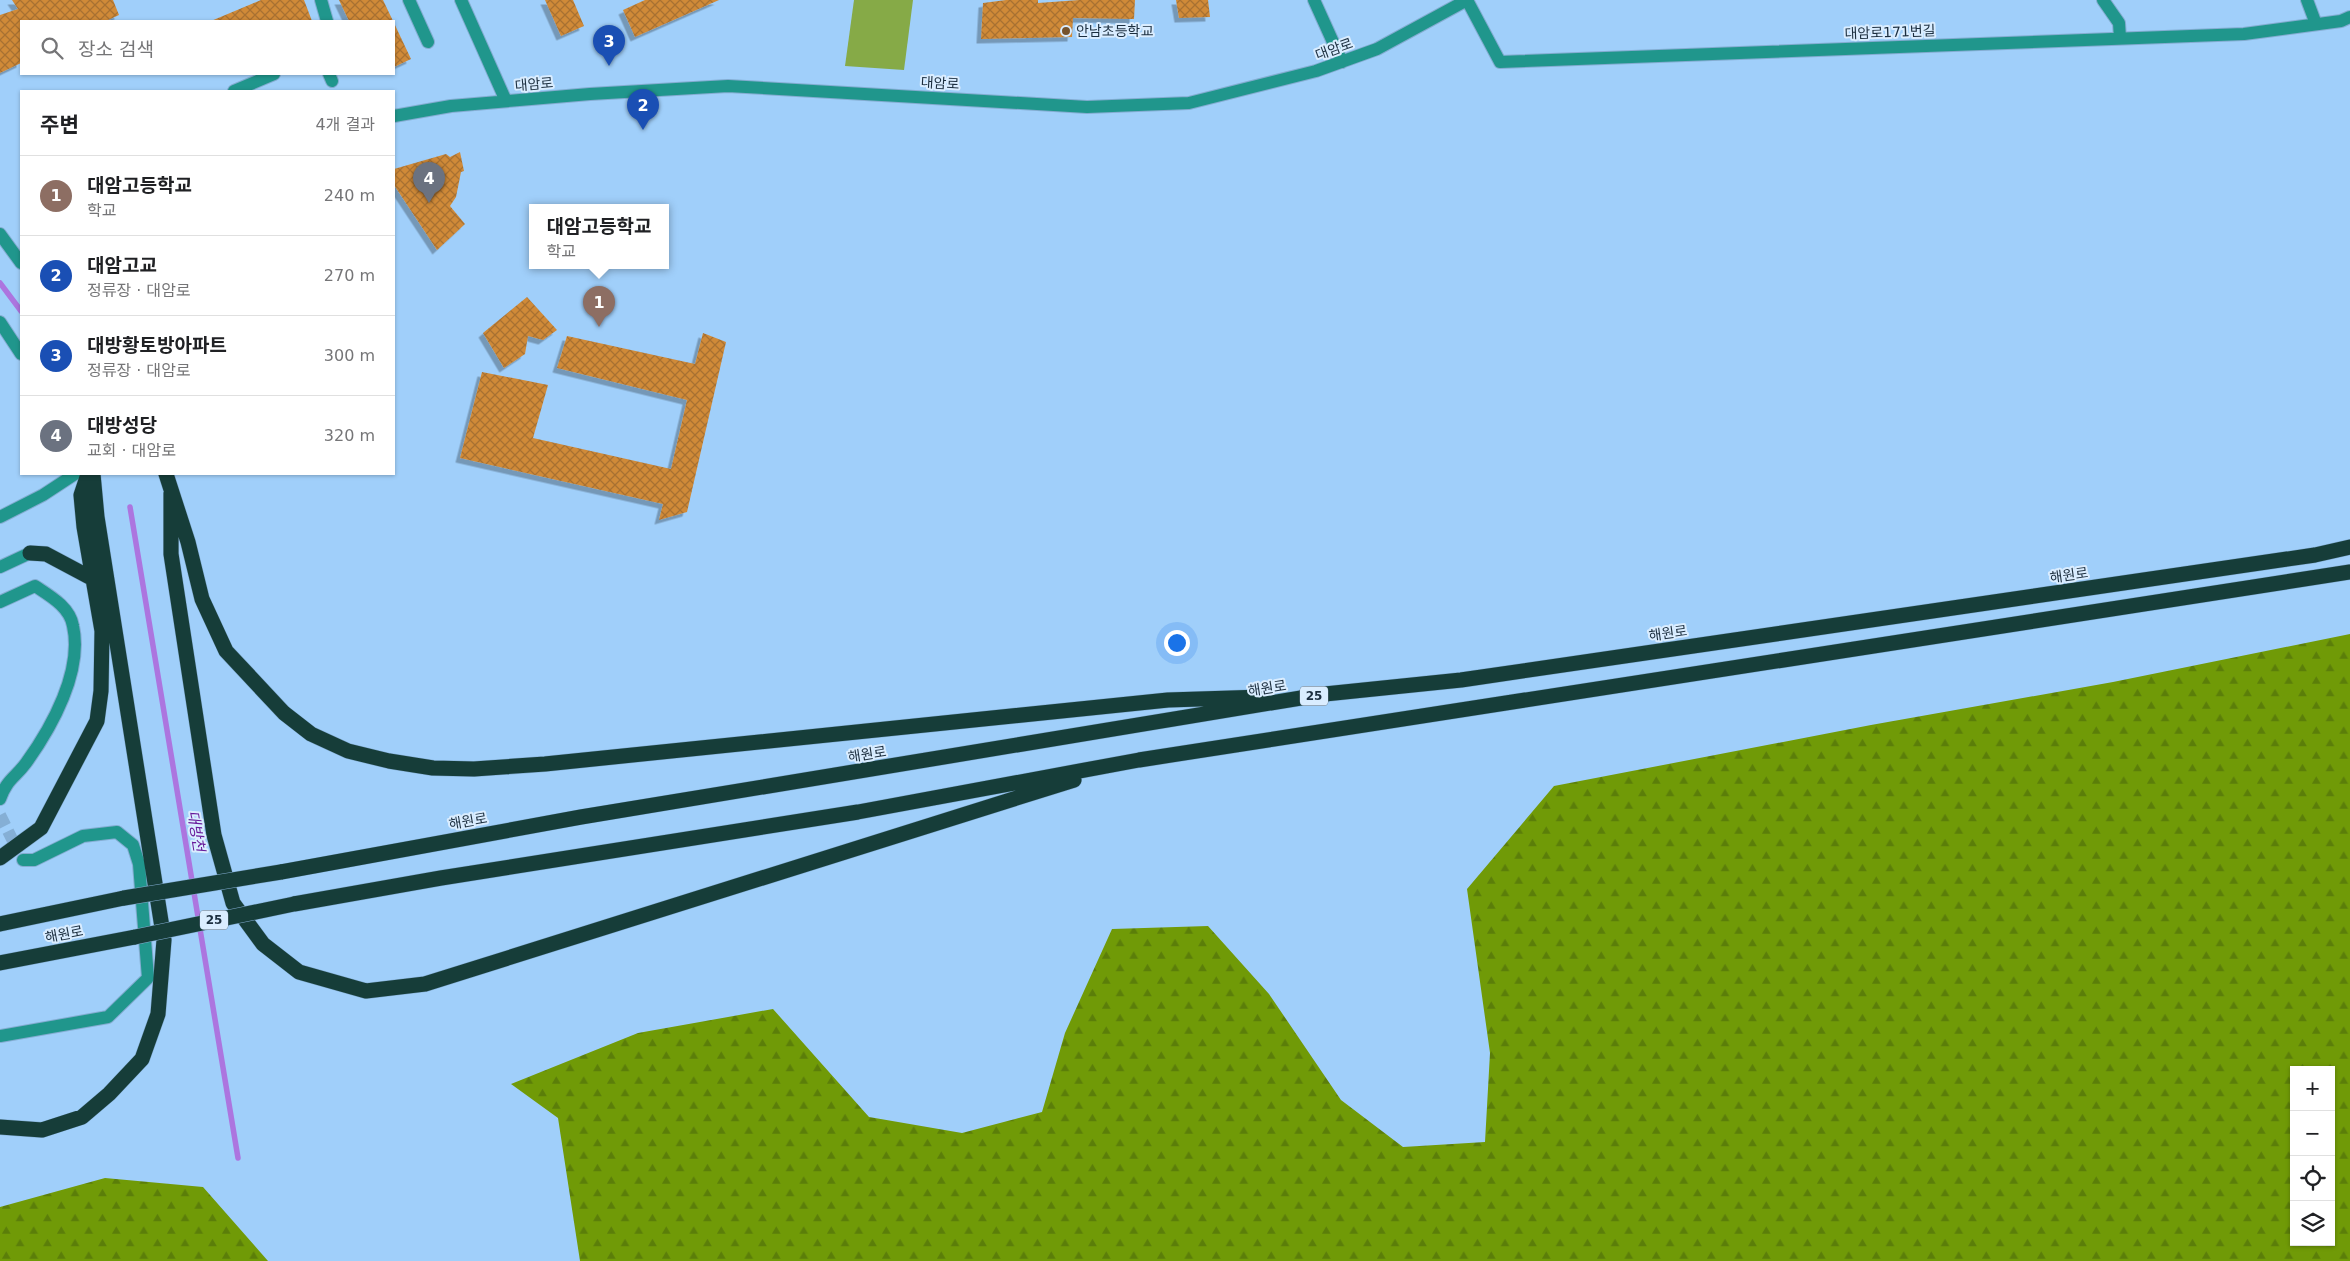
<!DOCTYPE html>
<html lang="ko">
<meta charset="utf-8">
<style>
:root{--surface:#fff;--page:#f6f6f6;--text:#202124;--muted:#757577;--line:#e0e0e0;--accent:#ea580c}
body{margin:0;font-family:"DejaVu Sans","Noto Sans KR",sans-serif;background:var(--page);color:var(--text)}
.controls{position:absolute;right:15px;bottom:15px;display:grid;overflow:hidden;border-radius:0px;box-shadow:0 1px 4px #0004}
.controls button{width:45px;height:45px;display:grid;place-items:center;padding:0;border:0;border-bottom:1px solid var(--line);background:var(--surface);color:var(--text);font:25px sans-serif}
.you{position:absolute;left:1176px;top:642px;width:18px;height:18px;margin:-12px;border:4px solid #fff;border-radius:50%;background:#1a73e8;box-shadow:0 0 0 8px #1a73e833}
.badge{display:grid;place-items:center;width:32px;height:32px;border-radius:50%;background:var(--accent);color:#fff;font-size:16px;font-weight:700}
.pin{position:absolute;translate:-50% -41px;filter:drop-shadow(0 1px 2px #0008)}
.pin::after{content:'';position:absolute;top:26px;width:18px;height:15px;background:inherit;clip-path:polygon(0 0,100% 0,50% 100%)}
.popup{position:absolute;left:529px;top:204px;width:140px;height:65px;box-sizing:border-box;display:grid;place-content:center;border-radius:0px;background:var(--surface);filter:drop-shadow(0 1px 4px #0005);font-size:16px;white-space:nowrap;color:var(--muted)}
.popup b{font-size:19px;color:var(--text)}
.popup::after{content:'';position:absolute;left:50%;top:100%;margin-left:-10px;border:10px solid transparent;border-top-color:var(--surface)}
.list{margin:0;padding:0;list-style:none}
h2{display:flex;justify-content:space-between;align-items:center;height:65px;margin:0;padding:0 20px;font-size:21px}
h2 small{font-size:16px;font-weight:400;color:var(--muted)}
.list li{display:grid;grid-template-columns:32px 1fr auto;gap:15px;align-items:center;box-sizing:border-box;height:80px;padding:0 20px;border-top:1px solid var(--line)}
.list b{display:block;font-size:19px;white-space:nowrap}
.list p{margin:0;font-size:16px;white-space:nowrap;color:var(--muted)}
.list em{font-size:16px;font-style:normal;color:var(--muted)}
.icon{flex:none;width:28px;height:28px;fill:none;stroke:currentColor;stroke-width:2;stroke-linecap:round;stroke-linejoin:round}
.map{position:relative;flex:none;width:2350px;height:1261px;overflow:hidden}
.search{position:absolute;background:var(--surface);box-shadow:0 1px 4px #0004;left:20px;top:20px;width:375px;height:55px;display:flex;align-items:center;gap:12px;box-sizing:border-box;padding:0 18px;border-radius:0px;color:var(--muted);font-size:19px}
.panel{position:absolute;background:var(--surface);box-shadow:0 1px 4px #0004;left:20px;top:90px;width:375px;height:385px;border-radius:0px}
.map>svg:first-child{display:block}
.forest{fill:url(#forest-firs);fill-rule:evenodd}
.green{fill:#86aa47}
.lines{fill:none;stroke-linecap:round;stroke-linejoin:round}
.stream{stroke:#ac75df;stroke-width:5.5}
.building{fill:url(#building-cross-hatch);filter:url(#shadow)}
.minor-tunnel{stroke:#85afd5;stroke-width:12;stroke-dasharray:12 6;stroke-linecap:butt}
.minor-casing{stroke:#83acd1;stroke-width:14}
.highway-casing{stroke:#83acd1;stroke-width:16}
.minor{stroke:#20968c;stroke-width:12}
.highway{stroke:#163d39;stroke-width:15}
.highway-bridge-casing{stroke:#83acd1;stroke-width:16;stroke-linecap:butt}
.highway-bridge{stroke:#163d39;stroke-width:15}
.poi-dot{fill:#76532c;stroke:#daedff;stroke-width:2}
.labels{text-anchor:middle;stroke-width:4;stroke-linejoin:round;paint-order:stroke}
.shield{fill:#daedff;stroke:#546779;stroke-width:1}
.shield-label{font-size:12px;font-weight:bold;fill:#1b2e3f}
.poi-label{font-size:14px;fill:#1b2e3f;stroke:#daedff;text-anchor:start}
.street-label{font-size:14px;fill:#1b2e3f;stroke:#daedff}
.water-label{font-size:15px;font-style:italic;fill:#681b9b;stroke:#daedff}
</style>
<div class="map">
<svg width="2350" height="1261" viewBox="0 0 2350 1261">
<defs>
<pattern id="forest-firs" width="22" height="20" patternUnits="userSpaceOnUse" patternTransform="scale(1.25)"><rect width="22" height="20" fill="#709a07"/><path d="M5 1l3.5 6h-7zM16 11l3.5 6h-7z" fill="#5b7e09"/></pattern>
<pattern id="building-cross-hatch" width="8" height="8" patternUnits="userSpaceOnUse" patternTransform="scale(1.25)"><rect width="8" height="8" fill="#d08a38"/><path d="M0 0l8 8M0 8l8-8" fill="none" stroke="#a87131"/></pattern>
<filter id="shadow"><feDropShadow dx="-4.5" dy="4.5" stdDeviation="0" flood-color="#0004"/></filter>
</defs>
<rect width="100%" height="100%" fill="#a0cffa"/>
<path class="forest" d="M2350,634V1261H580L558,1118L511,1084L638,1033L773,1009L869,1117L962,1133L1042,1112L1065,1033L1112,929L1208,926L1269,994L1341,1100L1403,1147L1485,1142L1490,1053L1467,889L1554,786L1871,725L2113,682ZM2294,1070H2331V1242H2294Z
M105,1178L203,1187L268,1261H0V1207Z"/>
<path class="green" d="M854,0H913L904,70L845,66Z"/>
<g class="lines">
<path class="stream" d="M0,283L21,311
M130,507L238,1158"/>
</g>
<path class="building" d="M12,0H113L119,15L106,21H21V63L0,73V15L18,9Z
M261,0H304L312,21H211Z
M339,0H383L393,21H349Z
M545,0H573L584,26L561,36Z
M645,0H719L635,37L623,10Z
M1006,0H1038V3L1079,0H1135L1134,19L1073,18L1072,37L981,39L983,3Z
M1176,0H1208L1210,17L1179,18Z
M394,23L411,59L394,67Z
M460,152L464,171L461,172L456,197L450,206L465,224L437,250L394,185V169L446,154L450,157Z
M527,297L557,330L543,340L528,336L525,354L504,368L483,333Z
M703,333L726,342L687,512L659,520L663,504L460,458L482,372L548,385L533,438L671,469L687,400L557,368L567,336L695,364Z"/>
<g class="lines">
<path class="minor-tunnel" d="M0,815L19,853"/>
<g class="minor-casing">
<path id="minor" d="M321,0L327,21
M409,0L428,42
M461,0L506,101
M1314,0L1342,62
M1467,0L1500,62L2244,34L2341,21L2350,17
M2103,0L2119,23L2120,38
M2307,0L2316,24
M329,74L332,81
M234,91L274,74
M394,116L451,106L590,94L728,86L1087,107L1189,103L1316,71L1377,49L1467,0
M0,234L21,263
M0,322L21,354
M0,517L43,495L75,474
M0,567L30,553
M0,602L35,586C50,596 70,607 73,626C83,671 52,727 26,763C15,778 7,779 0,799
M0,1036L108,1017L148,978L139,864L133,845L117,832L83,836L34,860H23"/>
</g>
<g class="highway-casing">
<path id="highway" d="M166,474L188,542L202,599L226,651L284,713L311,734L348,751L389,761L433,768L474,769L545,764L1168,700L1263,697
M171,493V554L214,835L233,903L263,944L299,972L366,991L425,984L1074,780
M30,553L46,554L93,579
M0,858L41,828L97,721L101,691L102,631L84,527L81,495L88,474
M281,872L581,817L1325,694L1461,680L2315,555L2350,547
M294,904L441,878L858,812L1139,760L2350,572
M0,924L124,898
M0,963L135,937
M0,1127L42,1130L82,1117L109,1094L142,1059L158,1014L164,940L97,517L93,474"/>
</g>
<use href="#minor" class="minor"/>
<use href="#highway" class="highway"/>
<g class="highway-bridge-casing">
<path id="highway-bridge" d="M124,898L281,872
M135,937L294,904"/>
</g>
<use href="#highway-bridge" class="highway-bridge"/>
</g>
<circle class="poi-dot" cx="1066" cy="31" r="5"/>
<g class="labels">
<g class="shield">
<rect x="1300" y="686.5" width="28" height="19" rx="4"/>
<rect x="200" y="910.5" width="28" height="19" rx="4"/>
</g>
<g class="shield-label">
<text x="1314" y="700">25</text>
<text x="214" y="924">25</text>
</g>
<g class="poi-label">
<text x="1076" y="36">안남초등학교</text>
</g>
<g class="street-label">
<text transform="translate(1890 32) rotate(-2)" y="5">대암로171번길</text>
<text transform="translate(1334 49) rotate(-20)" y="5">대암로</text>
<text transform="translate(940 83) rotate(3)" y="5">대암로</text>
<text transform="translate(534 84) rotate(-5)" y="5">대암로</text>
<text transform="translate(2069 575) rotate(-8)" y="5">해원로</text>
<text transform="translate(1668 633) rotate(-8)" y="5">해원로</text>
<text transform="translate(1267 688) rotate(-9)" y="5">해원로</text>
<text transform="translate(867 754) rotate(-9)" y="5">해원로</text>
<text transform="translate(468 821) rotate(-10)" y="5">해원로</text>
<text transform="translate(64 934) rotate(-11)" y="5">해원로</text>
</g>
<g class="water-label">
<text transform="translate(196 831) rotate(81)" y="5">대방천</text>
</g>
</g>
</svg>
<div class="controls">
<button>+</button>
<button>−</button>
<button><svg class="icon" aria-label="locate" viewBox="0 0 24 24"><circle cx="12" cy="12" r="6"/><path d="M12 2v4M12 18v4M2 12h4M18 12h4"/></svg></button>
<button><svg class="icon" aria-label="layers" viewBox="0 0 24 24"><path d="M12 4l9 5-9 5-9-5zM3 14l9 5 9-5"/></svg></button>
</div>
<div class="you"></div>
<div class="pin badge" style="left:599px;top:327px;background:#8d6e63">1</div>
<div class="popup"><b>대암고등학교</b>학교</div>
<div class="pin badge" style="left:643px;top:130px;background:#1a4fb4">2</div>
<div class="pin badge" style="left:609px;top:66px;background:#1a4fb4">3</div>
<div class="pin badge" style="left:429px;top:203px;background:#6b7280">4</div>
<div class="search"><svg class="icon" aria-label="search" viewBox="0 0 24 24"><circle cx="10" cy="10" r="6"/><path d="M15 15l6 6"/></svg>장소 검색</div>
<section class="panel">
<h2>주변<small>4개 결과</small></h2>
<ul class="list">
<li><span class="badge" style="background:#8d6e63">1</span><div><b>대암고등학교</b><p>학교</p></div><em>240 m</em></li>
<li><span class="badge" style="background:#1a4fb4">2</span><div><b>대암고교</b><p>정류장 · 대암로</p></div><em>270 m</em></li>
<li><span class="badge" style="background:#1a4fb4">3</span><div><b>대방황토방아파트</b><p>정류장 · 대암로</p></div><em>300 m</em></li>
<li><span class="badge" style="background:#6b7280">4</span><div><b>대방성당</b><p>교회 · 대암로</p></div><em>320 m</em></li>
</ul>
</section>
</div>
